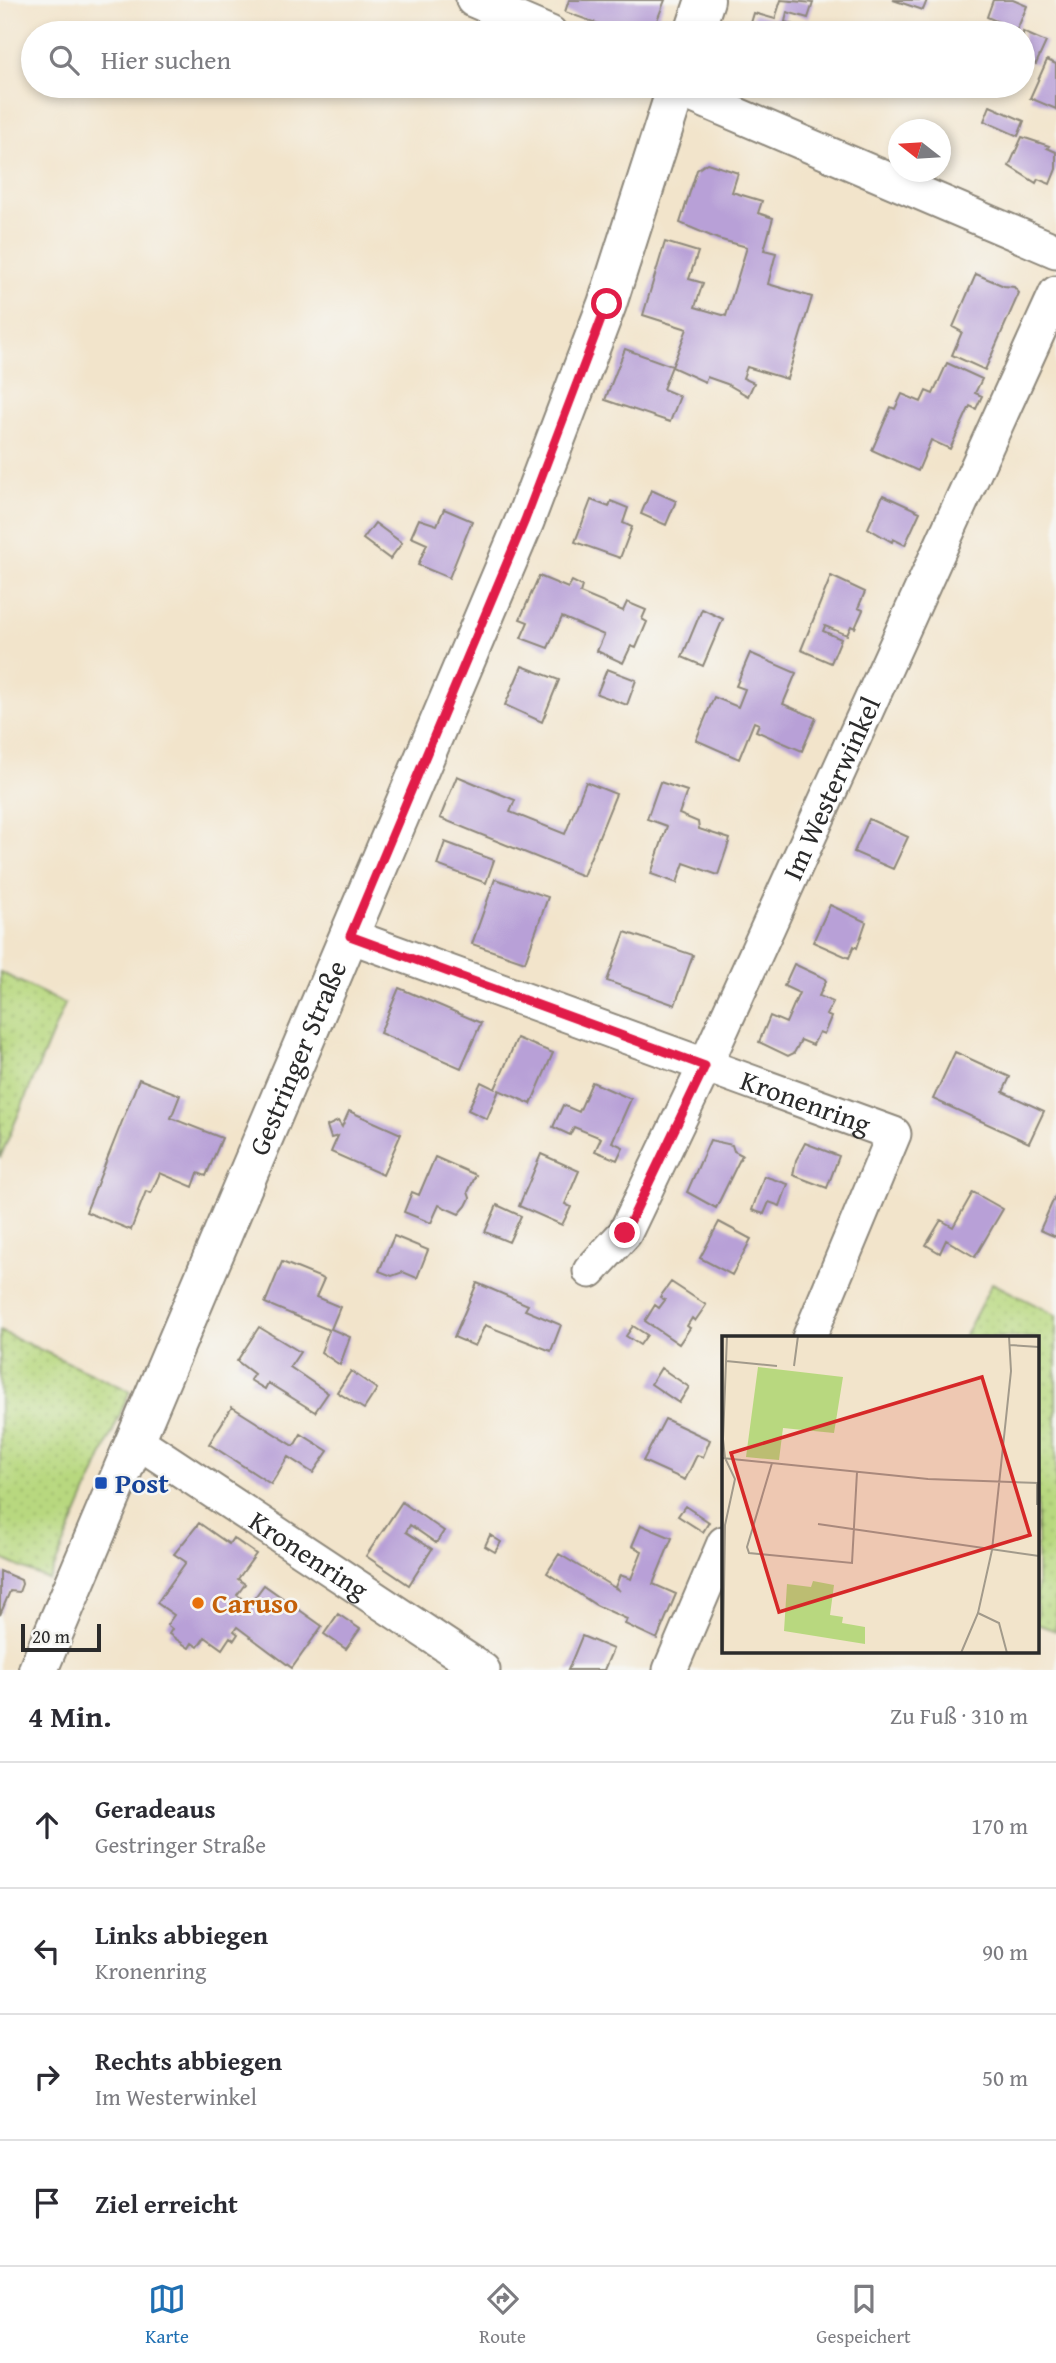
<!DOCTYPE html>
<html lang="de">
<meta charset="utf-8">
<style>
:root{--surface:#fff;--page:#f7f7f7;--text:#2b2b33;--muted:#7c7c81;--line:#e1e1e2;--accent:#1f6fb2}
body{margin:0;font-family:"Gentium Book Plus",serif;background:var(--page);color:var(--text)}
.compass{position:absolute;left:888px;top:119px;width:63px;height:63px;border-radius:50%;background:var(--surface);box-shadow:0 4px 10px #0003;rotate:287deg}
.scale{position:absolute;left:21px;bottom:18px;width:80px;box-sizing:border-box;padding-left:7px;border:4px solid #2b2b2b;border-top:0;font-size:19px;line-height:24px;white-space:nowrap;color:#2b2b2b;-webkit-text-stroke:5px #f6f6f2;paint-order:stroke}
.stop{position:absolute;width:21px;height:21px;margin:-16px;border:5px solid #e11d48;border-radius:50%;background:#fff}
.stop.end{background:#e11d48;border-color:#fff;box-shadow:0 2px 7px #0008}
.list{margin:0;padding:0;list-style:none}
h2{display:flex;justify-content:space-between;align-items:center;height:91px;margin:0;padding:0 28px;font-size:30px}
h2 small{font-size:23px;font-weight:400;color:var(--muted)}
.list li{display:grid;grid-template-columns:46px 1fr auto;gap:21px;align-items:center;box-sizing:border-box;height:126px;padding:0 28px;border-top:2px solid var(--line)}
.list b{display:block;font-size:26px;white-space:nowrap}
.list p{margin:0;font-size:23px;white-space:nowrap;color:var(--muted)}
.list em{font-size:23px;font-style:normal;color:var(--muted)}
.icon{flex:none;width:38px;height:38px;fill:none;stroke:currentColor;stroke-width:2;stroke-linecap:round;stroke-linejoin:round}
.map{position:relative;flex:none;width:1056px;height:1670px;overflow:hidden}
.search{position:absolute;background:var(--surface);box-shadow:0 4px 10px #0003;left:21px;right:21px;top:21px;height:77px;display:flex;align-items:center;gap:18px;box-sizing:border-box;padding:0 24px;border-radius:38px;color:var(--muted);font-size:26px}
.sheet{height:595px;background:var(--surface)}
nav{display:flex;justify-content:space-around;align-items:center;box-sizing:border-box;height:98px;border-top:2px solid var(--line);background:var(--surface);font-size:19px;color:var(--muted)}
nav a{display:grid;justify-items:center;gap:4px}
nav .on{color:var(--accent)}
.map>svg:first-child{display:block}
.grass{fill:url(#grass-dots);stroke:#728255;stroke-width:2}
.building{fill:#b8a0d7}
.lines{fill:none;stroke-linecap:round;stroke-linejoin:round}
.street-casing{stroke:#8e887b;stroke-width:37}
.secondary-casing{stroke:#8e887b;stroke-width:42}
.path{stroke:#8e887b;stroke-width:4.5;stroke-dasharray:5 5;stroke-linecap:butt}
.street{stroke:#fff;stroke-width:33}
.secondary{stroke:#fff;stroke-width:38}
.route{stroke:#e11d48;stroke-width:9}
.transit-dot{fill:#1a4fb4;stroke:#f6f6f2;stroke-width:2.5}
.food-dot{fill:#e8710a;stroke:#f6f6f2;stroke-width:2.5}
.labels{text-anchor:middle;stroke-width:5;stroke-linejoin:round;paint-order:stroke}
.street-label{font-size:28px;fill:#2b2b2b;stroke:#f6f6f2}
.transit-label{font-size:28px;font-weight:bold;fill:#164399;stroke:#f6f6f2;text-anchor:start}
.food-label{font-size:28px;font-weight:bold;fill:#c56008;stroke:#f6f6f2;text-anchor:start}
.inset-road{fill:none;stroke:#a29a8b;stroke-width:2}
.view{fill:#d62828;fill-opacity:0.15;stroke:#d62828;stroke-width:3.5}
.inset-edge{fill:none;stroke:#2b2b2b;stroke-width:3.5}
</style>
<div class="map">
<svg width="1056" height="1670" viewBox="0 0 1056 1670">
<defs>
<pattern id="grass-dots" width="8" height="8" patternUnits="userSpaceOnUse" patternTransform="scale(1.75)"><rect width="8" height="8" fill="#b8d87f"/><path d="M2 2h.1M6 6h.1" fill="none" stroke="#9eba6e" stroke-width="1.8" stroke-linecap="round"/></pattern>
</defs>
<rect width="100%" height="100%" fill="#f6f6f2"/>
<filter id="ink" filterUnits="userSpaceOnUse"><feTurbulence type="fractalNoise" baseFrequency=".0143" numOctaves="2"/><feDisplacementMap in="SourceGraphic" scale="14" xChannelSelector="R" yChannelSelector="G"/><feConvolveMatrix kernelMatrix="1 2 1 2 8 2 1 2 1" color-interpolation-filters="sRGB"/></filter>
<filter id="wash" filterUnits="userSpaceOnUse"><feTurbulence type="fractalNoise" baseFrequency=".00686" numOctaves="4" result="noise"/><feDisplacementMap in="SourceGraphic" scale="28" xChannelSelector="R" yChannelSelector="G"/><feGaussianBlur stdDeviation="1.57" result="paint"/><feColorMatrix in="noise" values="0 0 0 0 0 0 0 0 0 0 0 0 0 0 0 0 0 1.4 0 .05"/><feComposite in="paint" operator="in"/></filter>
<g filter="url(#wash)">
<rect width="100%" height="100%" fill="#f2e4cb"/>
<path class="grass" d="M0,972L65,1004L0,1158Z
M992,1283L1056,1315V1631L1037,1624V1338L964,1337Z
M0,1331L130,1391L49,1580L0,1558Z"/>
<g id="blocks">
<path class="building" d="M569,0H665L652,33H624L565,12Z
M781,0L813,3L808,18L787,12L785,22L798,26L795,33H748L754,13L775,19Z
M893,0H927L923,10Z
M993,0H1013L1027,6L1017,30L987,17Z
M1023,32L1046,42L1036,64L1023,59Z
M1047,60L1056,64V109L1030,98Z
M990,106L1024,121L1018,136L984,121Z
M1022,137L1049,146L1047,148L1056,152V169L1050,184L1038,179L1036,183L1009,166Z
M707,163L738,173L732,192L762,201L758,213L773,218L764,250L776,253L768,284L812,297L787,379L747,367L743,378L754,383L748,396L727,384L707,377L705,382L672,367L687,329L643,315L665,242L698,252L689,279L703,283L695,307L726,316L747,247L718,239L680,223L697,170Z
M976,274L1004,286L1014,287L1019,293L985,370L952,355L962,332L953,327Z
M625,349L672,366L663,389L680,396L670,422L605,400Z
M947,363L982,379L975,393L982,396L976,409L970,406L950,449L931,440L918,471L872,450L891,407L895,409L902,394L921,402L926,391L933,394Z
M651,490L676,501L666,525L641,514Z
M883,495L920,512L905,545L893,539L892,542L868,528Z
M591,500L609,507L611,501L628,508L623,523L632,527L620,558L575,542Z
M444,509L472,521L449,578L418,565L427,544L411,537L419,519L437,525Z
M375,523L402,543L390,559L363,539Z
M539,576L568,588L572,581L582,586L580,593L623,611L627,602L646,610L642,619L647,622L636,648L631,646L623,663L597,651L604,635L562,617L548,648L521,638L528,622L520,619Z
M831,576L865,592L858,608L863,610L855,628L851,626L847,635L825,626L823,631L841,639L831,663L801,650Z
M702,609L723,619L703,666L682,657Z
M750,653L796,673L783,704L816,718L802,751L756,731L759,724L754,722L739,759L696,740L714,697L738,707L745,689L736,686Z
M522,666L559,680L542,722L505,705Z
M607,669L636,680L627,705L597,694Z
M457,776L515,800L510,812L565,834L586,782L616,794L583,876L440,818Z
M660,782L687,791L679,814L698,822L699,829L730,839L718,875L684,863L677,883L651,874L667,826L647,819Z
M869,819L908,837L893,869L854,852Z
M445,842L494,860L486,883L437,865Z
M495,879L548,897L525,962L472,944Z
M830,905L866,922L857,948L854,946L849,958L813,942Z
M625,932L693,955L675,1005L607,981Z
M794,964L824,978L826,981L819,996L833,1002L826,1015L831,1017L824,1034L819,1032L813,1045L801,1040L794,1053L788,1056L759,1042L770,1016L786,1023L799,993L784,986Z
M399,988L481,1023L461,1068L380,1033Z
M517,1038L553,1053L531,1104L499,1090L487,1119L468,1110L481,1082L495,1089Z
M955,1052L1010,1077L1003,1092L1044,1111L1029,1143L933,1099Z
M139,1079L180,1095L171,1118L222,1138L206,1176L198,1173L193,1187L160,1173L151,1193L146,1191L131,1230L86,1212Z
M592,1082L631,1099L612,1142L623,1147L617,1160L595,1151L601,1138L574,1127L570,1135L553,1127L563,1105L579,1112Z
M349,1111L401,1134L383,1175L331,1152L338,1136L331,1138L327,1126L338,1121L342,1127Z
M710,1140L732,1145L734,1151L742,1155L716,1208L687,1192Z
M805,1143L839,1156L827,1188L793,1175L796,1160Z
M541,1154L579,1171L565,1204L571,1207L562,1225L519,1206Z
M435,1157L476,1175L468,1192L470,1198L466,1206L459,1214L439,1205L431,1223L404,1212L412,1192L419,1195Z
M764,1176L788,1184L780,1206L769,1202L764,1214L752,1210Z
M973,1192L1003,1209L975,1257L946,1240L940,1253L926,1245L941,1220L953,1227Z
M1056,1194V1237L1040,1230Z
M497,1205L521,1216L509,1242L485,1232Z
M719,1222L751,1239L732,1275L700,1258Z
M394,1236L428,1250L417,1278L403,1272L392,1276L379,1271Z
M282,1262L324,1279L316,1297L340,1307L331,1329L350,1337L340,1365L321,1352L329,1330L265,1303Z
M671,1282L706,1305L695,1321L692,1318L687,1326L690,1328L679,1344L645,1321L655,1305L659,1308L665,1300L660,1297Z
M477,1283L528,1305L525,1310L561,1325L551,1351L485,1325L475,1346L454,1337Z
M633,1326L647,1335L640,1345L626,1336Z
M259,1327L300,1352L290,1367L328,1393L315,1412L268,1383L265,1389L250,1380L254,1374L237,1361Z
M661,1368L689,1387L679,1403L651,1384Z
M351,1371L377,1389L364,1409L337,1392Z
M232,1407L294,1446L301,1434L328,1451L313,1473L288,1457L271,1484L209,1444Z
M665,1419L710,1440L703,1457L697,1455L685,1480L643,1461Z
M402,1502L444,1531L436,1543L410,1525L406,1532L432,1549L409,1585L366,1556Z
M685,1506L709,1522L703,1532L678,1516Z
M199,1523L229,1544L233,1538L256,1554L238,1579L245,1584L237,1595L250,1604L264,1585L322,1626L292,1668L237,1627L234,1631L238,1634L234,1640L230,1637L222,1649L205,1637L198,1647L192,1643L189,1648L169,1634L172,1629L167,1625L174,1615L157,1603L186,1562L174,1554Z
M641,1525L672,1538L653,1584L676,1594L657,1639L625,1624L627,1619L596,1605L547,1573L559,1554L620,1591L615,1587L620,1575L631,1579L642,1551L632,1546Z
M490,1535L501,1542L495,1552L485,1546Z
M0,1571L21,1580L22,1584L19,1592L10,1591L0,1615Z
M338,1614L360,1629L346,1649L324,1634Z
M582,1636L613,1649L604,1670H568Z"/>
</g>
</g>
<g filter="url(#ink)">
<use href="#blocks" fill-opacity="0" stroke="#8e887b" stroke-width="2"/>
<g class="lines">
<g class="street-casing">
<g id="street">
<path d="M473,0L550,33"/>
<path d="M670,86L1056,251"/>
<path id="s1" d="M350,936L894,1134L809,1338"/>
<path id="s2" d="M590,1271L625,1233L705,1066L1056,293"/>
<path id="s3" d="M134,1439L483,1670"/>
<path d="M670,1670L724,1543"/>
</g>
</g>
<g class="secondary-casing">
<g id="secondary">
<path d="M694,33L705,0"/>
<path id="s4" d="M38,1670L525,520L607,304L677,86"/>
</g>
</g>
<path class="path" d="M579,27L592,33"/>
<use href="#street" class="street"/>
<use href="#secondary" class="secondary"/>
</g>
</g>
<g class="lines" filter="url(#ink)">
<path class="route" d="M607,304L525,520L350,936L705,1066L625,1233"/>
</g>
<rect class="transit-dot" x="94" y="1476" width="14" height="14" rx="3.5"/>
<circle class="food-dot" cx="198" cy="1603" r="7"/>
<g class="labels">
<g class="street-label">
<text dy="10" stroke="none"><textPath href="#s2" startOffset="542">Im Westerwinkel</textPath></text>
<text dy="10" stroke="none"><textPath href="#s4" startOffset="665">Gestringer Straße</textPath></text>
<text dy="10" stroke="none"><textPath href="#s1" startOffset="485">Kronenring</textPath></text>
<text dy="10" stroke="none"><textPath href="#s3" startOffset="210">Kronenring</textPath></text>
</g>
<g class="transit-label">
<text x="115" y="1493">Post</text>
</g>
<g class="food-label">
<text x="212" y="1613">Caruso</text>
</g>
</g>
<g transform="translate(722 1336)">
<rect width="317" height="317" fill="#f2e4cb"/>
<path d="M36,31L121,41L112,97L61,92L57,124L24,121ZM91,245L112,249L108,279L121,281L120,287L143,291V308L62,295L65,248L89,251Z" fill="#b8d87f"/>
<path class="inset-road" d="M288,9L317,11M4,25L55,30M72,30L76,0M0,122L206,143L317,147M50,127L25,211L27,217L130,227L135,136M315,169V147M96,188L317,220M256,277L277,287L285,317M1,317L3,189L13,143L3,122L1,103L5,0M239,317L256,277L270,214L289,35L287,0"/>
<path class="view" d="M260,41L308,199L57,276L9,117Z"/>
<rect width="317" height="317" class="inset-edge"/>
</g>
</svg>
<svg class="compass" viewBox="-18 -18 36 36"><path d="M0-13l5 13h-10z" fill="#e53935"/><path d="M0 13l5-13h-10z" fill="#7c7c81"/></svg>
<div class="scale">20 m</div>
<div class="stop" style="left:607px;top:304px"></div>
<div class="stop end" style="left:625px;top:1233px"></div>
<div class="search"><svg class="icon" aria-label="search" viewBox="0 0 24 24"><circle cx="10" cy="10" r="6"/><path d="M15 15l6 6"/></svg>Hier suchen</div>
</div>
<section class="sheet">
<h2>4 Min.<small>Zu Fuß · 310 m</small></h2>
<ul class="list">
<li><svg class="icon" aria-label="ahead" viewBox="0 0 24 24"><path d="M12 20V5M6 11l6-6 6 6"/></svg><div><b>Geradeaus</b><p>Gestringer Straße</p></div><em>170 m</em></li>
<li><svg class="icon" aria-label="left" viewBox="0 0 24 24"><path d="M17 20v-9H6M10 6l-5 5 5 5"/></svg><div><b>Links abbiegen</b><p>Kronenring</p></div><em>90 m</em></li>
<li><svg class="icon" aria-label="right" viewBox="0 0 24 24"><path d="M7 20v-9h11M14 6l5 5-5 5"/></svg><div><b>Rechts abbiegen</b><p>Im Westerwinkel</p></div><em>50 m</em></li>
<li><svg class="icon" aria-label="arrive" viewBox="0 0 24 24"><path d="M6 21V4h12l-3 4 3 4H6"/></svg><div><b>Ziel erreicht</b></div></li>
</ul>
</section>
<nav>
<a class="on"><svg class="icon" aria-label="map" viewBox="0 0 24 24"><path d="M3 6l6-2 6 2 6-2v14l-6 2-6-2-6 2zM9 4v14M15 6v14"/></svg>Karte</a>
<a><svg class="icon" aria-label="directions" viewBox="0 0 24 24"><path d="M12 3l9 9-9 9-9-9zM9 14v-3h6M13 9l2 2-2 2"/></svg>Route</a>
<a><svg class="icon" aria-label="saved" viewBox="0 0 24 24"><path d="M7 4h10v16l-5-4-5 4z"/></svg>Gespeichert</a>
</nav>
